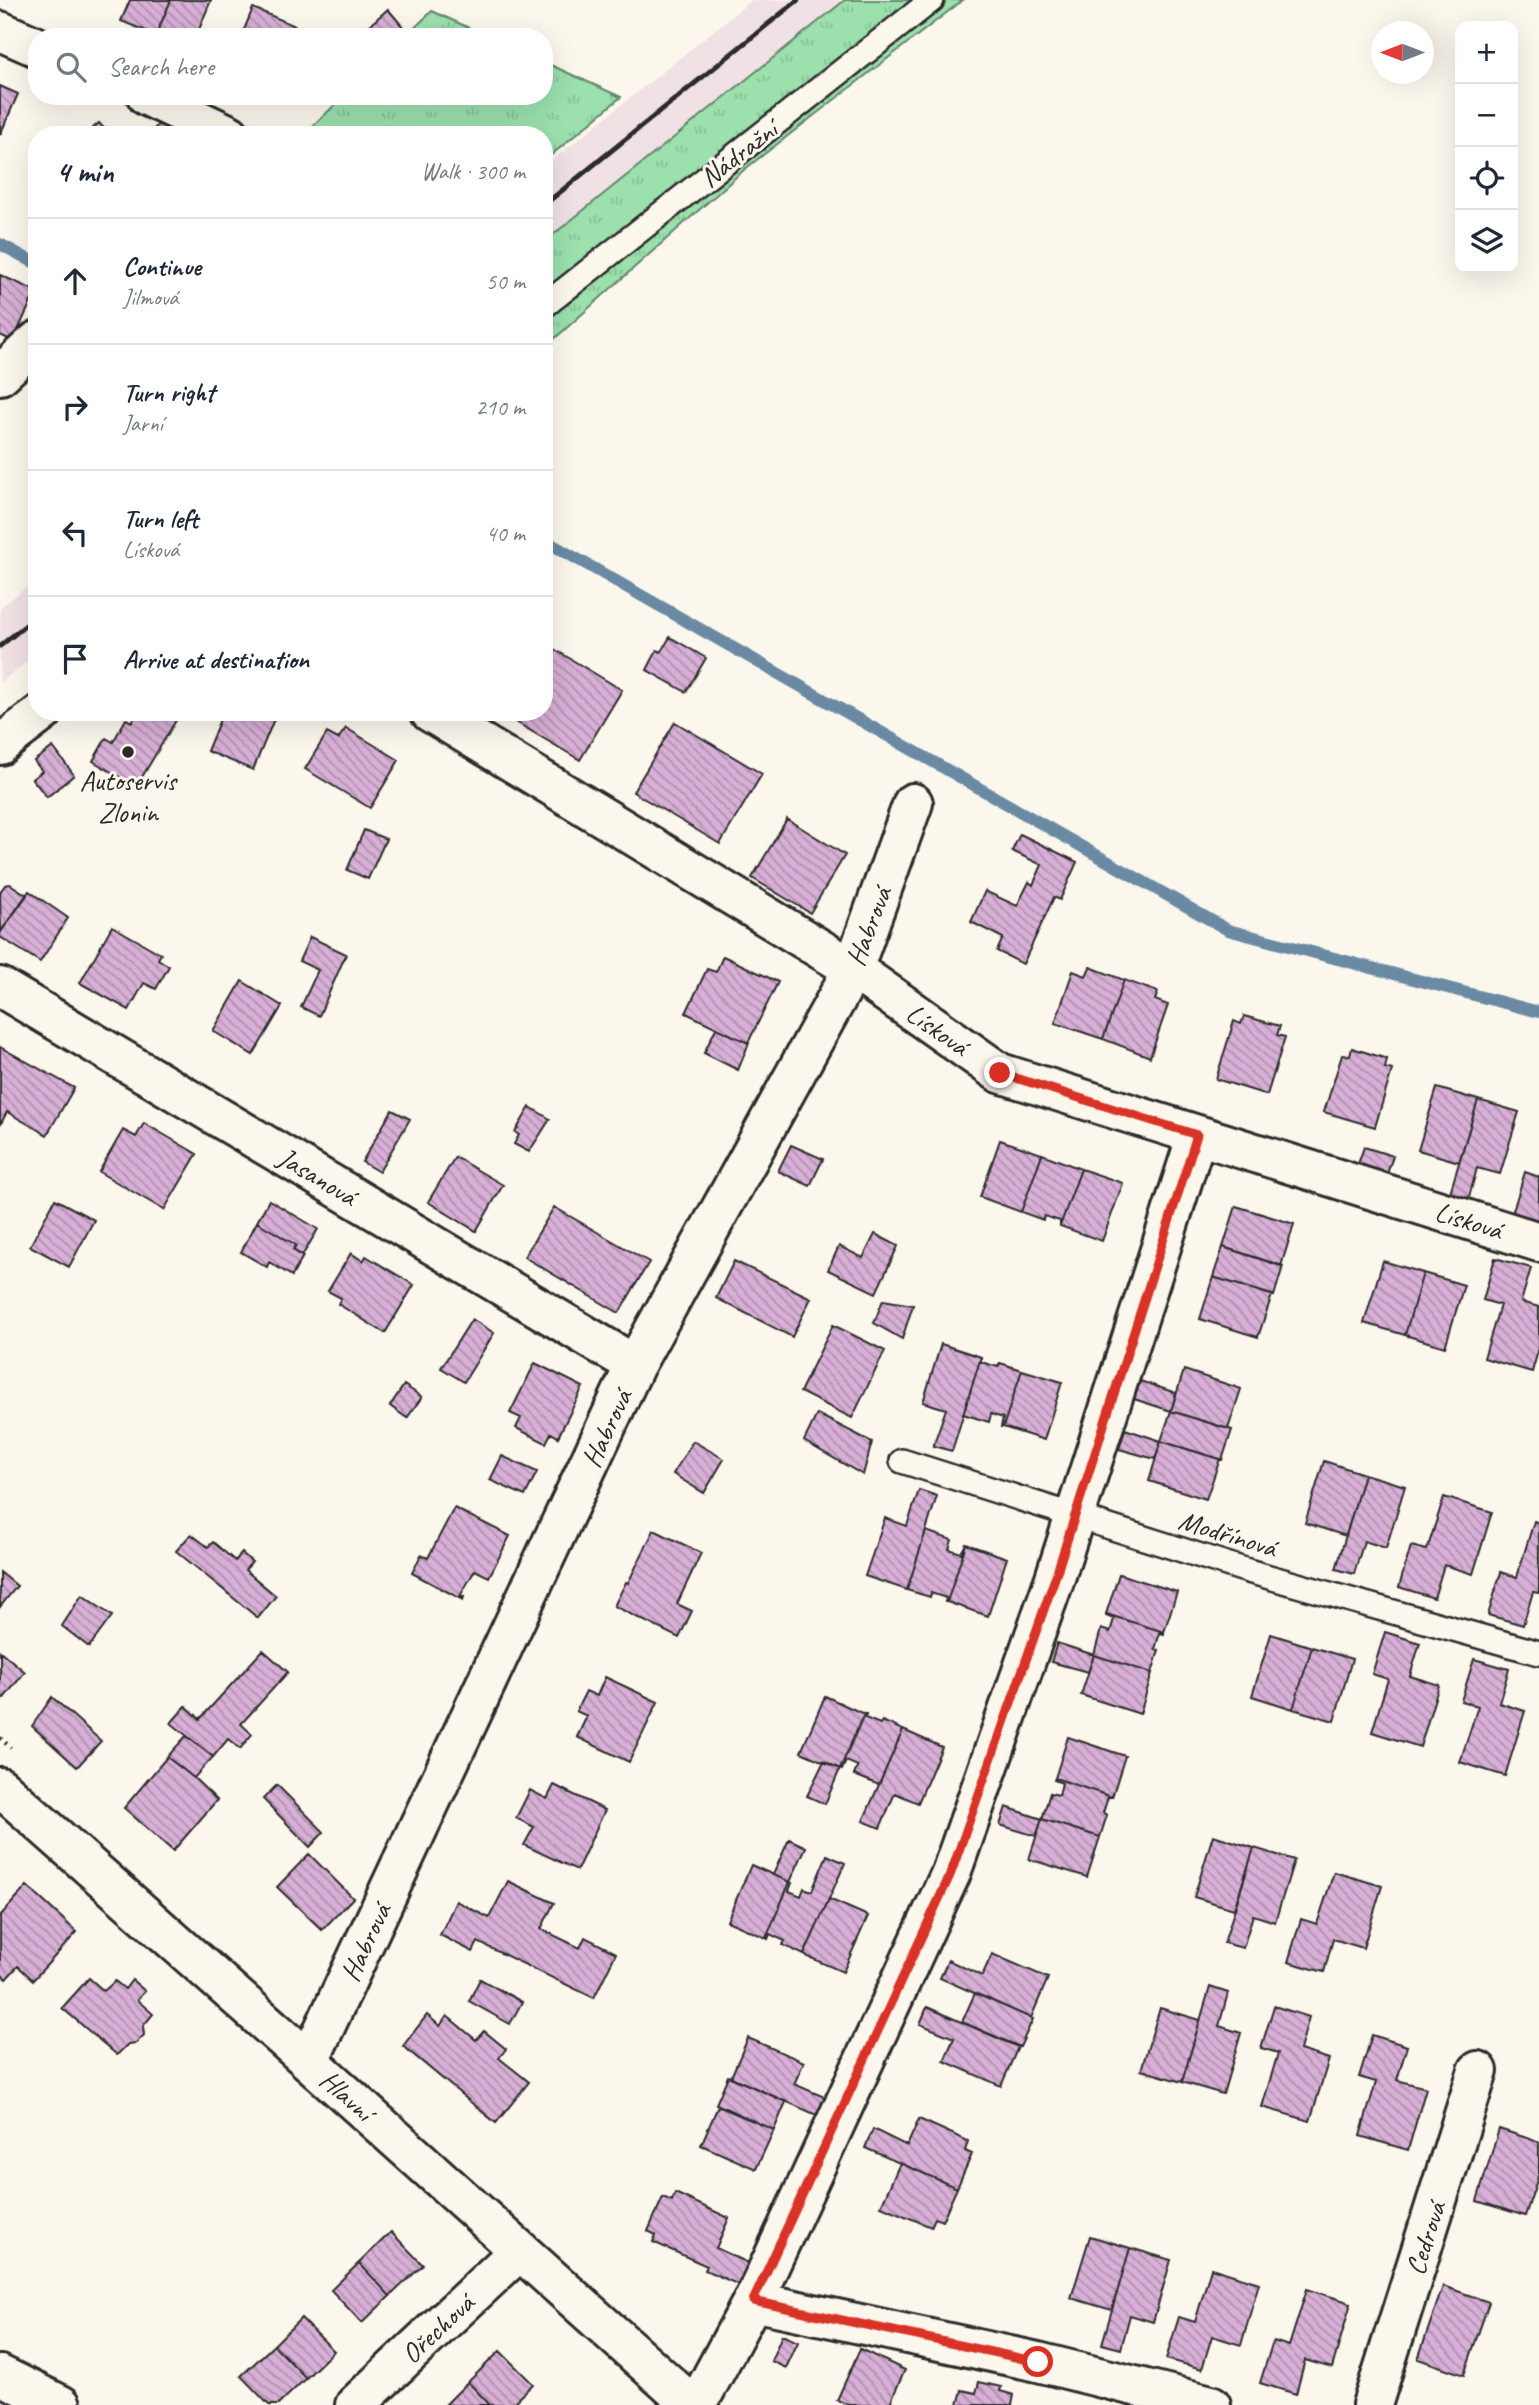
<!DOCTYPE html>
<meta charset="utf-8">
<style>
:root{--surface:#fff;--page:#f2f2f3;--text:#1f2937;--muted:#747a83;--line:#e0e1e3}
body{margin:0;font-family:Caveat,sans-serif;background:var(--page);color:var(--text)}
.controls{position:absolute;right:21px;top:21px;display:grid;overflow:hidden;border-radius:14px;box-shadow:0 7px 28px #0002}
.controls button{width:63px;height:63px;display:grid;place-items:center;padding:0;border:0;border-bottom:2px solid var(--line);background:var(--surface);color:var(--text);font:35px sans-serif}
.compass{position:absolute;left:1371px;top:21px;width:63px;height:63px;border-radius:50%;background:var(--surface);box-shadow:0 7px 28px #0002;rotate:270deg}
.stop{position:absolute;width:21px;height:21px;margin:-16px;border:5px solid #d93025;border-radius:50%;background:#fff}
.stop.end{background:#d93025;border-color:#fff;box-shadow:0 2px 7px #0008}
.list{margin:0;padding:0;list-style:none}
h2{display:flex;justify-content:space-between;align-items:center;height:91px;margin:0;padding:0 28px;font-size:30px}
h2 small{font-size:23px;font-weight:400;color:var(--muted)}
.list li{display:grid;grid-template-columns:46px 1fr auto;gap:21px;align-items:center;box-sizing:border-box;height:126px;padding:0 28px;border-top:2px solid var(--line)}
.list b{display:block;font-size:26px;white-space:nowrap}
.list p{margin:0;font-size:23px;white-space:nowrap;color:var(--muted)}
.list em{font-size:23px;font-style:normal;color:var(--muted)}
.icon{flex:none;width:38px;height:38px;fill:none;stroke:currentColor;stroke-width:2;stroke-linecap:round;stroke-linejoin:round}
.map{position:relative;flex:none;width:1539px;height:2405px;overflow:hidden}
.search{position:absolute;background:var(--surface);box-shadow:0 7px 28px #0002;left:28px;top:28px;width:525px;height:77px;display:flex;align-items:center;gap:18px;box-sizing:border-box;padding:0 24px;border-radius:28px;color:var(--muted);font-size:26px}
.panel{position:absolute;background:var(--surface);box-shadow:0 7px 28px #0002;left:28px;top:126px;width:525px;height:595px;border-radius:28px}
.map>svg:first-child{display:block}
.built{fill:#f0e1e5}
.grass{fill:url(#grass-tufts);stroke:#63866c;stroke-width:2}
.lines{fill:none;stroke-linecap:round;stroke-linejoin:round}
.stream{stroke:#6b8aa4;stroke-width:12}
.building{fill:url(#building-back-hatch);stroke:#2b2b2b;stroke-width:2}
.service-casing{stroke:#2b2b2b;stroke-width:28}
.minor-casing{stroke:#2b2b2b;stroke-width:44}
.tertiary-casing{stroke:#2b2b2b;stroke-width:44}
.path{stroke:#2b2b2b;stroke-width:4.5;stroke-dasharray:2 5;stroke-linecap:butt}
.service{stroke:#fbf7ec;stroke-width:23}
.minor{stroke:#fbf7ec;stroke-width:38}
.tertiary{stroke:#fbf7ec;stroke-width:38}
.rail{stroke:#2b2b2b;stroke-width:5}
.route{stroke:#d93025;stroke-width:9}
.poi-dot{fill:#2b2b2b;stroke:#fbf7ec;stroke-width:2.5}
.labels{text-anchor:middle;stroke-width:6;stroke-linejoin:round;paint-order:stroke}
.street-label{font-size:28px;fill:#2b2b2b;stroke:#fbf7ec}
.poi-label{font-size:28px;fill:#2b2b2b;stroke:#fbf7ec}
</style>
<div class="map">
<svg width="1539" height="2405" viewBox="0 0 1539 2405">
<defs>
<pattern id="grass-tufts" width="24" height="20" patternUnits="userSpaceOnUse" patternTransform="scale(1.75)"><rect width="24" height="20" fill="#9be0ad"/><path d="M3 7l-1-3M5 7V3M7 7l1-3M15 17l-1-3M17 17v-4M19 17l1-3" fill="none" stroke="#86c095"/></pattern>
<pattern id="building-back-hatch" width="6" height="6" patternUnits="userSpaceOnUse" patternTransform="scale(1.75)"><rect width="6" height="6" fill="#d8afd6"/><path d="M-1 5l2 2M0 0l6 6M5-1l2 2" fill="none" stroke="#af8fae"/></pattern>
</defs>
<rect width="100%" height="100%" fill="#fbf7ec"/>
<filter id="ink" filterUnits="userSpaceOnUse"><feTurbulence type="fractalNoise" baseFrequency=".0143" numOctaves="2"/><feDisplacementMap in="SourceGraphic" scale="14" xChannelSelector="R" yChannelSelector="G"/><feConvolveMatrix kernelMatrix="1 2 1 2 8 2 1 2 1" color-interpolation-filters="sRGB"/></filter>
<g filter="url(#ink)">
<path class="built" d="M752,0H845L544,242V167Z
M37,579V653L0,683V608Z"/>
<path class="grass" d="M845,0H963L745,169L544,348V242Z
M432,11L489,37H405Z
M544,62L621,97L544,161V135H304L344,96H544Z"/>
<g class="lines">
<path class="stream" d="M0,244L37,264
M544,540L1228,930L1539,1012"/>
</g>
<path class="building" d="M130,0H171L156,35L121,21Z
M171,0H211L196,37L156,35Z
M253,8L293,25L288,37H241Z
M388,9L403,27L392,37H367L362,32Z
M294,26L319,37H288Z
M0,86L18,94L0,135Z
M99,123L110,135H85Z
M160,123L184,135H148Z
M0,275L36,291L13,341L0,335Z
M670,637L706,658L686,692L647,670L657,650L661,652Z
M544,643L622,690L580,760L499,712H544Z
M138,712H181L136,787L93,761L106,738L113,742L126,719L132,722Z
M223,712H277L253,770L207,751Z
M675,722L762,774L720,844L633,792Z
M346,728L399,760L370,808L305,769L327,733L338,739Z
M53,747L74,775L47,797L32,779L42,771L34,761Z
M787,819L845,855L810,913L752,878Z
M364,830L386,839L368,879L347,870Z
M1020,834L1077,862L1060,900L1054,897L1023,964L997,951L1003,938L971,922L985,891L1017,906L1029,882L1033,885L1042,865L1012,851Z
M10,884L27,895L1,932L0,892L5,885Z
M29,891L68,918L40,962L0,937V933Z
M112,926L161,954L158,959L169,966L156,989L144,983L129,1010L80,983Z
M310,937L346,954L319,1016L301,1007L318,970L299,961Z
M723,956L778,982L748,1043L686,1013L707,969L716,972Z
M1090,967L1124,980L1103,1039L1055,1023L1073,971L1086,976Z
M1124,980L1158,992L1155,1000L1168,1005L1150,1057L1103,1039Z
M242,981L282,1006L253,1055L213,1031Z
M1244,1016L1280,1026L1277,1035L1285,1037L1267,1095L1216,1079L1234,1021L1241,1024Z
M716,1028L749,1043L738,1070L704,1053Z
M0,1047L74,1088L47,1135L7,1112L0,1125Z
M1352,1048L1387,1059L1385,1068L1392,1070L1375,1127L1324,1112L1342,1055L1350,1056Z
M1437,1088L1478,1100L1459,1162L1418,1150Z
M1478,1100L1519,1112L1500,1174L1477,1168L1468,1201L1449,1196Z
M530,1107L550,1119L529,1152L514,1144L519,1135L515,1132Z
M392,1110L410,1119L379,1172L362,1162Z
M144,1123L197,1154L164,1210L99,1172L123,1130L136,1137Z
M1000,1140L1042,1154L1021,1212L980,1197Z
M791,1145L823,1159L810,1186L778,1171Z
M1364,1147L1393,1156L1386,1177L1357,1167Z
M1042,1154L1081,1169L1060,1226V1221L1044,1216L1043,1220L1021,1212Z
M455,1157L503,1185L476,1231L428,1202Z
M1081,1169L1123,1183L1102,1241L1060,1226Z
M1525,1172L1539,1177V1222L1512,1214Z
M55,1199L94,1220L69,1267L30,1246Z
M269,1200L318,1229L302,1256L293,1250L296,1245L257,1222Z
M1236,1206L1294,1224L1281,1266L1223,1247Z
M554,1207L649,1262L619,1313L524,1257Z
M257,1222L296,1245L293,1250L303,1256L292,1276L269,1262L267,1267L241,1252Z
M875,1234L898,1246L876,1293L828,1270L839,1246L863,1258Z
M1223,1247L1283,1266L1274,1296L1213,1277Z
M351,1253L363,1261L366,1256L414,1285L385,1333L338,1304L341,1298L328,1291Z
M1495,1258L1531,1268L1521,1302L1539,1307V1347L1532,1372L1484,1358L1500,1305L1483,1300Z
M734,1261L811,1298L792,1337L716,1298Z
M1383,1261L1423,1273L1405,1335L1364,1323Z
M1423,1273L1464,1285L1445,1347L1405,1335Z
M1213,1277L1272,1295L1258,1337L1200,1319Z
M883,1300L913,1305L902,1339L874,1323Z
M472,1319L494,1333L464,1382L441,1368Z
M833,1325L885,1351L852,1418L800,1392Z
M941,1344L981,1357L952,1451L933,1446L946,1409L923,1402Z
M981,1357V1362L998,1367L1000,1363L1022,1370L1003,1427H1001L1003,1418L991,1414L989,1422L963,1414Z
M535,1363L583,1387L558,1437L551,1433L546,1443L516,1428L521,1418L510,1413Z
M1022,1370L1062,1382L1044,1440L1003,1427Z
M1184,1370L1241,1389L1228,1429L1171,1411Z
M1140,1381L1176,1393L1171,1411L1134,1399Z
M404,1385L422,1397L407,1418L390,1406Z
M1171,1411L1232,1430L1222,1460L1161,1441Z
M817,1414L872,1442L863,1475L804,1441Z
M1125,1429L1161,1441L1155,1459L1119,1449Z
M693,1441L724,1459L704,1493L673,1474Z
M1161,1441L1220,1459L1206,1499L1149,1481Z
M502,1456L537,1472L525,1496L490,1480Z
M1324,1461L1364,1474L1346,1536L1305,1523Z
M1364,1474L1405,1486L1386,1548L1364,1541L1354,1574L1336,1569Z
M919,1490L937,1496L907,1590L865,1576L885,1518L907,1526Z
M1444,1497L1492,1512L1473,1574L1444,1565L1434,1598L1399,1587L1411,1546L1427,1550Z
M454,1508L510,1536L489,1577L475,1570L460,1596L464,1597L463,1600L412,1573L421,1555L428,1558Z
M1534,1521L1539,1523V1593L1533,1592L1523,1625L1488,1615L1501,1572L1517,1577Z
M654,1530L701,1553L677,1604L692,1611L679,1638L614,1606L626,1582L628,1583Z
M926,1531L952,1540L949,1549L961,1553L966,1544L947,1602H945L946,1598L931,1593L930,1597L907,1590Z
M191,1534L208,1547L213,1542L235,1561L242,1553L252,1562L245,1570L276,1596L258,1618L176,1551Z
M966,1544L1007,1558L988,1616L947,1602Z
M0,1572L17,1586L0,1607Z
M1119,1574L1177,1592L1164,1632L1106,1614Z
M82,1595L112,1616L89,1647L62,1626Z
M1106,1614L1164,1632V1634L1160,1633L1155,1649L1159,1650L1152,1673L1094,1655L1101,1629L1110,1632L1114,1619L1106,1616Z
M1385,1632L1420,1643L1410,1676L1439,1685L1420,1747L1372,1732L1388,1679L1372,1674Z
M1271,1634L1312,1647L1293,1709L1252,1696Z
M1057,1643L1094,1655L1088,1672L1051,1662Z
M1312,1647L1352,1659L1334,1721L1293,1709Z
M263,1650L288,1672L241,1724L252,1734L240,1749L228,1739L213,1757L171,1723L186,1706L200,1719Z
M0,1651L25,1672L4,1698L0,1695Z
M1094,1655L1152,1673L1140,1714L1081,1695Z
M1474,1659L1509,1669L1499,1703L1525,1711L1505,1776L1460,1762L1478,1706L1461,1701Z
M605,1677L658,1702L629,1762L577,1737L587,1716L576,1711L586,1691L597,1696Z
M825,1696L864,1714L840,1769L801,1752Z
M52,1697L101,1741L77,1767L32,1726Z
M864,1714H866L865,1718L880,1724L882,1721L903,1730L879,1785L854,1775L858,1766L846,1761L842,1770L840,1769Z
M903,1730L942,1747L918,1803L895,1793L880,1828L863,1821Z
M186,1736L213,1757L194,1778L167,1757Z
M1068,1737L1125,1756L1112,1797L1055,1778Z
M167,1757L194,1778L217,1800L173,1851L124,1808Z
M824,1761L840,1769L825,1804L807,1796Z
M1055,1778L1112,1797H1108L1103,1813L1107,1815L1100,1837L1042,1819L1050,1793L1059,1795L1062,1783L1054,1780Z
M277,1785L324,1832L310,1847L263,1799Z
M554,1785L605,1810L577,1870L524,1845L534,1827L516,1818L530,1790L547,1799Z
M1006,1807L1042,1819L1036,1836L1000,1825Z
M1042,1819L1100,1837L1087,1877L1029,1859Z
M1213,1835L1254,1848L1234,1909L1194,1897Z
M789,1839L806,1847L790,1882L773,1875Z
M1254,1848L1294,1860L1275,1922L1253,1915L1243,1948L1224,1943Z
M309,1854L353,1898L322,1930L277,1887Z
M827,1855L845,1863L804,1955L783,1945L785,1941L770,1934L768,1939L766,1938L790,1882L792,1883L789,1891L801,1896L804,1888L812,1891Z
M751,1865L790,1882L766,1938L727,1921Z
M1334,1872L1382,1886L1363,1948L1333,1939L1324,1972L1288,1962L1301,1919L1317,1924Z
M508,1881L554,1903L541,1929L580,1948L585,1937L616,1953L594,1998L478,1942L473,1952L440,1935L456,1901L489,1918Z
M27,1886L77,1932L33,1980L18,1966L6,1979L0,1973V1916Z
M829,1899L868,1916L843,1972L804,1955Z
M992,1954L1048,1978L1031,2018L940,1978L948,1960L982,1976Z
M89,1978L104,1991L115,1981L125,1989L132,1980L145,1991L137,2000L153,2014L143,2026L144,2035L136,2043L128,2044L117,2055L62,2008Z
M480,1979L522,2002L510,2024L469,2001Z
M1210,1987L1228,1993L1219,2026L1241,2033L1223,2094L1182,2082Z
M975,1993L1033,2019L1020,2047L962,2022Z
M1274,2006L1309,2017L1300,2050L1329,2059L1310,2121L1262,2107L1278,2053L1261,2048Z
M927,2007L1018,2047L1001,2086L944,2061L954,2038L920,2024Z
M1160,2008L1200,2020L1182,2082L1141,2070Z
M427,2015L440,2026L447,2016L476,2040L484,2031L506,2049L499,2058L529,2082L496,2123L403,2046Z
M1372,2035L1407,2046L1397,2080L1426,2088L1408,2150L1360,2136L1376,2082L1359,2077Z
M748,2038L804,2062L794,2084L829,2099L821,2117L731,2077Z
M728,2076L786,2102L774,2130L716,2104Z
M718,2106L774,2130L756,2169L701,2145Z
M919,2119L968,2141L965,2151L972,2154L957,2188L865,2148L873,2129L907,2146Z
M1499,2129L1539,2142V2174L1525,2216L1477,2201Z
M900,2163L957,2188L942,2221L935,2218L931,2227L881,2206Z
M675,2193L729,2218L716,2248L755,2266L746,2288L705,2270L707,2266L653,2242L656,2235L648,2231L663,2197L672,2201Z
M391,2232L423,2265L390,2296L359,2263Z
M1090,2236L1130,2248L1112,2310L1071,2298Z
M1130,2248L1171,2260L1153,2322L1130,2315L1121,2349L1102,2344Z
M359,2263L390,2296L362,2323L331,2290Z
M1211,2268L1259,2283L1241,2345L1212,2336L1202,2369L1166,2359L1179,2317L1195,2322Z
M1443,2286L1489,2302L1464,2375L1418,2359Z
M1307,2289L1351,2303L1332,2368L1305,2360L1296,2394L1260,2383L1273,2341L1289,2346Z
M301,2318L334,2351L306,2378L274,2345Z
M782,2335L798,2342L786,2368L771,2361Z
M274,2345L306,2378L278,2405H269L241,2376Z
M860,2349L905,2370L889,2405H848L837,2400Z
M500,2351L533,2384L511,2405H490L468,2382Z
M468,2382L490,2405H445Z
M979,2382L1001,2387L1000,2391L1014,2395L1012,2405H958L962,2390L976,2393Z"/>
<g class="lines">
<g class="service-casing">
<path id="service" d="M544,306L932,0
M902,1461L1248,1571L1539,1653"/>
</g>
<g class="minor-casing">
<path id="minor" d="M0,31L37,47
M147,96L230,135
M0,375L37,341
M430,712L853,969L1000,1073L1539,1242
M0,745L43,712
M0,987L635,1365
M309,2061L635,1365L853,969L913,803
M753,2301L1038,2362L1211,2405
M0,2375L61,2405
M355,2405L519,2251
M697,2405L757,2293L951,1873L1055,1578L1197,1135
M1372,2405L1478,2071"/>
</g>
<g class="tertiary-casing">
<path id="tertiary" d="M0,1787L309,2061L692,2405"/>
</g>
<path class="path" d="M0,1738L11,1748"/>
<use href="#service" class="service"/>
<use href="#minor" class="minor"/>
<use href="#tertiary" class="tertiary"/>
<path class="rail" d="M544,205L798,0
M0,646L37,616"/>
</g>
</g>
<g class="lines" filter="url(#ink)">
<path class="route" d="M1000,1073L1197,1135L1055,1578L951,1873L753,2301L1038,2362"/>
</g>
<circle class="poi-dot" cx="128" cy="752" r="7"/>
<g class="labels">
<g class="street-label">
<text transform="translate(738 153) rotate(-38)" y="10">Nádražní</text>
<text transform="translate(868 926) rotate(-69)" y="10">Habrová</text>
<text transform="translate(938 1029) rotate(35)" y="10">Lísková</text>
<text transform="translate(318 1176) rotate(31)" y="10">Jasanová</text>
<text transform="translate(1469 1220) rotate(17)" y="10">Lísková</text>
<text transform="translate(606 1428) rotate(-65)" y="10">Habrová</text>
<text transform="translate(1228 1533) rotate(17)" y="10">Modřínová</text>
<text transform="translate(365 1942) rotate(-65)" y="10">Habrová</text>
<text transform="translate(347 2095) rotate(42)" y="10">Hlavní</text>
<text transform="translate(1425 2238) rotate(-72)" y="10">Cedrová</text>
<text transform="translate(437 2328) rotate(-43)" y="10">Ořechová</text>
</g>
<g class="poi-label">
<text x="128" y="790">Autoservis<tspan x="128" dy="32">Zlonin</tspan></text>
</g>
</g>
</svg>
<div class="controls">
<button>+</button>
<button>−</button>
<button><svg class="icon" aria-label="locate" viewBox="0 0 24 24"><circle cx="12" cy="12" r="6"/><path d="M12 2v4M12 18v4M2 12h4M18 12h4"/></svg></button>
<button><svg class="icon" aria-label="layers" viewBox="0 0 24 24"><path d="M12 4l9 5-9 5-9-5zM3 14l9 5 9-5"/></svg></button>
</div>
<svg class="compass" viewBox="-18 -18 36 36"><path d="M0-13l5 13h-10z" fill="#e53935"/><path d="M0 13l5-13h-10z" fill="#747a83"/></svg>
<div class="stop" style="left:1038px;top:2362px"></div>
<div class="stop end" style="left:1000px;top:1073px"></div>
<div class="search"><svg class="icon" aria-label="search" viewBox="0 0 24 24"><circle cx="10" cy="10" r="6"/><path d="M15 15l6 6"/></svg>Search here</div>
<section class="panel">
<h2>4 min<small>Walk · 300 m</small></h2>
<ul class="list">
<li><svg class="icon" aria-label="ahead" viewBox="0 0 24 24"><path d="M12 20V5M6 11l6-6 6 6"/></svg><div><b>Continue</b><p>Jilmová</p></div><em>50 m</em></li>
<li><svg class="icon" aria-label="right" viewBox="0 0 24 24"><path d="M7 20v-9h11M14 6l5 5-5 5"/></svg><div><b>Turn right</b><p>Jarní</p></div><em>210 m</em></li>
<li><svg class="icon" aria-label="left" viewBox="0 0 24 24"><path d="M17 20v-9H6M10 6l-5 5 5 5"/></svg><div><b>Turn left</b><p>Lísková</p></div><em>40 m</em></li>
<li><svg class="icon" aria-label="arrive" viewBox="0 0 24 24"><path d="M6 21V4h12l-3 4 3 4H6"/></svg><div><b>Arrive at destination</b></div></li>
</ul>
</section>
</div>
